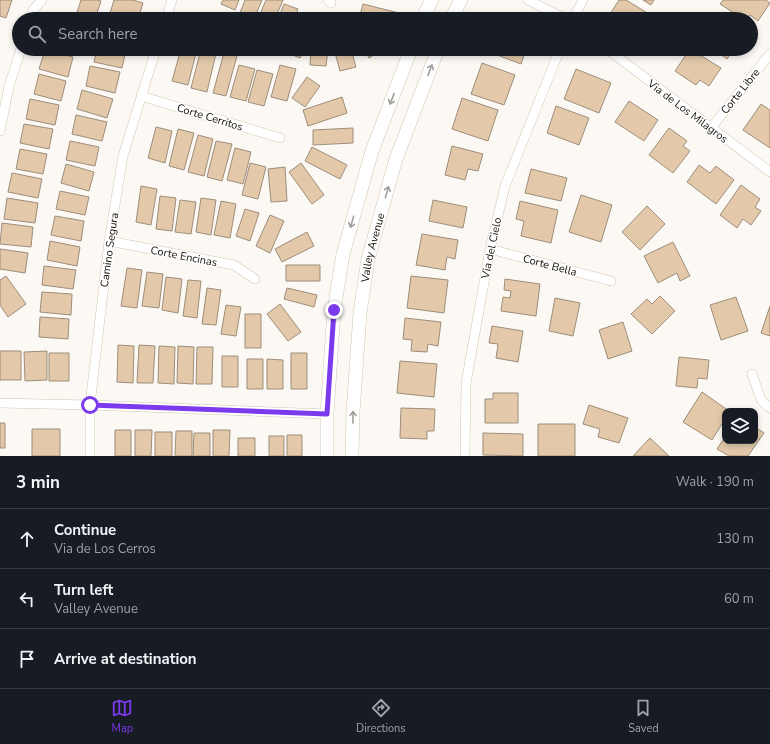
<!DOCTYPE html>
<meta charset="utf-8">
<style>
:root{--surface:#171b24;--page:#242831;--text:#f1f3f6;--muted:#9ea1a6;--line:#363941;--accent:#7c3aed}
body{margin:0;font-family:"Nunito Sans",sans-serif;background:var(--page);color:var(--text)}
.controls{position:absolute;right:12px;bottom:12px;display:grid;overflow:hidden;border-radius:8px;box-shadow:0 2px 6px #0003}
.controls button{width:36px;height:36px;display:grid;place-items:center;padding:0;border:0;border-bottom:1px solid var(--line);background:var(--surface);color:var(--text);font:20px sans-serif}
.stop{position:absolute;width:12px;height:12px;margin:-9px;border:3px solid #7c3aed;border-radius:50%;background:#fff}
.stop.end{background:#7c3aed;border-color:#fff;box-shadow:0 1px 4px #0008}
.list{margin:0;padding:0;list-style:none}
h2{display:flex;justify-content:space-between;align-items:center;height:52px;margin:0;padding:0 16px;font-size:17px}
h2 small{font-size:13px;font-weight:400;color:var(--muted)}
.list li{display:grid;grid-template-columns:26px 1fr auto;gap:12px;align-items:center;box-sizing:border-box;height:60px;padding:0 16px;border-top:1px solid var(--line)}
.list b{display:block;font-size:15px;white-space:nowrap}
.list p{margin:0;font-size:13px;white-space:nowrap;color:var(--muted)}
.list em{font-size:13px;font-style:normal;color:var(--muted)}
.icon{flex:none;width:22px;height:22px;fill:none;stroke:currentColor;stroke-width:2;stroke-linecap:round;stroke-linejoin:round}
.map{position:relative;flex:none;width:770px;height:456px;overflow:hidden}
.search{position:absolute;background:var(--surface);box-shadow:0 2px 6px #0003;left:12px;right:12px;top:12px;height:44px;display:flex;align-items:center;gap:10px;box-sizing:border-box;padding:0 14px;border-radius:22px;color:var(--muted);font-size:15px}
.sheet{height:232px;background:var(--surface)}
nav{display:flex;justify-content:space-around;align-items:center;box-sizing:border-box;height:56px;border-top:1px solid var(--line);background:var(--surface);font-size:11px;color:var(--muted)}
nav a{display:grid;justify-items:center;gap:2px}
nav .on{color:var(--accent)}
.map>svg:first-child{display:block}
.building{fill:#e3c9aa;stroke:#9d8d7a}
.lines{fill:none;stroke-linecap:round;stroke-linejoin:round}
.minor-casing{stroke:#d5c4b0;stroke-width:10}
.secondary-casing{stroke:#d5c4b0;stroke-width:14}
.minor{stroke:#fff;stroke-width:9}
.secondary{stroke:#fff;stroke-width:13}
.oneway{stroke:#a19f9c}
.route{stroke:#7c3aed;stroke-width:5}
.labels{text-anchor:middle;stroke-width:3;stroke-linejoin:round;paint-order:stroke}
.street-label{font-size:11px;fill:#140e07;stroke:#fff}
</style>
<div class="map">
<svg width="770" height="456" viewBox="0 0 770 456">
<rect width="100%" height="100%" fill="#fcf9f5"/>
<path class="building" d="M0,0H12L6,18L0,16Z
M81,0H97L101,1L95,19H75Z
M114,0H133L143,3L138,19H133L110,13Z
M223,0H239L235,10L221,4Z
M245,0H262L254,19L240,13Z
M266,0H283L275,19H258Z
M619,0H626L649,14L646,19H607Z
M643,0H654L651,5Z
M723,0H766L770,3L758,21L750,15L748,19H743L720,4Z
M284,4L298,9L294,19H278Z
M363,4L399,13L397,19H359Z
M717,13L726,19H712Z
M61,49H76L75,53Z
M97,49L126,50L122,68L94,62Z
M181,49H197L188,85L172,81Z
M201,49H217L207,92L191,88Z
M225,49L238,52L226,96L213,93Z
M286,49H304L300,58L285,52Z
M311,49H328L326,66L310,65Z
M334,49H351L356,67L340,71Z
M364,49H383L369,58Z
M485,49H526L521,64L484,50Z
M690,49L721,68L709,86L700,80L696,85L675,71Z
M714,49H734L727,59Z
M45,50L73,57L68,77L39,69Z
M482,63L515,75L504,105L471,94Z
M239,65L255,69L246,101L230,97Z
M280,65L296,69L287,101L271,97Z
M90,66L120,72L115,93L86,86Z
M576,69L611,83L599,113L564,99Z
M257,70L273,74L264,106L248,102Z
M39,74L66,81L61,101L34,94Z
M307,77L320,86L305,107L292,98Z
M82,90L113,99L107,118L77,109Z
M342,97L347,113L308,126L303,110Z
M462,98L498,110L488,141L452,129Z
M30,99L59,105L55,125L26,119Z
M629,101L658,120L644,141L615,122Z
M761,104L770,110V148L743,130Z
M556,106L589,118L579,145L547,133Z
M76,115L107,122L102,141L72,134Z
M24,124L53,129L49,149L20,143Z
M156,127L172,131L165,163L148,158Z
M353,128V143L313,145V130Z
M669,128L687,141L683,146L690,151L673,173L649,155Z
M178,129L194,133L184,170L169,166Z
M198,135L213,139L204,176L188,172Z
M70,141L99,147L95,166L66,160Z
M216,141L232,144L222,181L207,177Z
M452,146L483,154L478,171L468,169L465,180L445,175Z
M312,147L347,165L340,179L305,161Z
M235,148L251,152L243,184L227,180Z
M20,149L47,154L43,174L16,169Z
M250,163L266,167L258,199L242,195Z
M301,163L324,195L312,204L289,172Z
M66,164L94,172L89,191L61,183Z
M699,165L710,173L716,166L734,180L716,204L687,182Z
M285,167L287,201L271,202L268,169Z
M531,169L567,178L561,201L525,193Z
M12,173L42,179L38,198L8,192Z
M741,185L760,199L755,207L761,211L751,225L743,219L737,228L720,215Z
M141,186L157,189L151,225L136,222Z
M60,191L89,197L85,215L56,209Z
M581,195L612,205L601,242L569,232Z
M160,196L176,198L172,231L156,229Z
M7,198L38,203L35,223L4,219Z
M201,198L216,200L211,235L196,232Z
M180,200L196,202L191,234L175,232Z
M433,200L467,207L463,228L429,221Z
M221,201L236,204L230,238L214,235Z
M520,201L558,210L551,243L521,236L524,221L516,219Z
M647,206L665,224L640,250L622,232Z
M245,209L259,213L250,241L236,236Z
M270,215L284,221L270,253L256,246Z
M55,216L84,221L81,241L51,235Z
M2,223L33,227L31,247L0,244Z
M307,232L314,246L282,262L275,249Z
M422,234L458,240L455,259L447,257L445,270L416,265Z
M50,241L80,247L77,266L47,260Z
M673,242L690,276L680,281L677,273L658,283L644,256Z
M0,249L28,253L25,273L0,269Z
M286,265H320V281H286Z
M44,266L76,270L73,289L42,285Z
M127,268L142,270L137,308L121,306Z
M147,272L163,274L159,308L142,306Z
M6,276L26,304L8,317L0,305V280Z
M411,276L448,280L444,313L407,308Z
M166,277L182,279L178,313L162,310Z
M505,279L540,284L536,316L501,311L503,297L510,298L511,291L504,290Z
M188,280L201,281L197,318L183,316Z
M207,288L221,290L216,325L202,324Z
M287,288L317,295L314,307L284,299Z
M42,292L72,294L71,315L40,312Z
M660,296L675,311L652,334L631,314L647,299L652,304Z
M736,297L748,331L721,340L710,305Z
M555,298L580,303L573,336L549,331Z
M280,304L301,332L288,341L267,314Z
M226,305L241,307L236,336L221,334Z
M770,306V336L761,333Z
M245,314H261V348H245Z
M40,317L69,319L68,339L39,337Z
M405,318L441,322L438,346L428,344L427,352L411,351L412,340L403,339Z
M623,322L632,351L608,359L599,330Z
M492,326L523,331L518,362L496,358L498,344L489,343Z
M118,345L134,346L133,383L117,382Z
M139,345L155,346L153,383H137Z
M159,346L175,347L174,384L158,383Z
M178,346L194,347L193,384L177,383Z
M197,347H213L212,384H196Z
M0,351H21V380H0Z
M47,351V380L25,381L24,352Z
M49,353H69V381H49Z
M291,353H307V389H291Z
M222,356H238V387H222Z
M679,357L709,360L707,379L698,378L697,388L676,386Z
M247,359H263V389H247Z
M267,359L283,360V389H267Z
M400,361L437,364L434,397L397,393Z
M702,392L729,411H725V419L712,440L683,422Z
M493,393H518V423H485V399H493Z
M589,405L628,418L619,443L598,437L600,429L583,424Z
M401,408L435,409L434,431H427V439L400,438Z
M0,423H5V448H0Z
M538,424H575V456H538Z
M755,427L764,433L748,456H729L717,449L725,437V441H755Z
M32,429H60V456H32Z
M115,430H131V456H115Z
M135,430H152L151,456H135Z
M213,430H230L229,456H213Z
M176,431H192V456H175Z
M155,432H172V456H155Z
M194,433H210V456H193Z
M483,433L523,434V456L483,455Z
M287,435H302V456H287Z
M269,436H284V456H269Z
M238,438H255V456H238Z
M650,438L669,456H633Z"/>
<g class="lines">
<g class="minor-casing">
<path id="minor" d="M328,0L331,3
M528,0L566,19
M30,19L33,10L42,0
M166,19L172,0
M573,19L583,0
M607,49L770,172
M141,96L280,138
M711,128L770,54
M0,131L9,86L21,49
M109,241L234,265L255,279
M490,249L611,281
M752,374L761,400L770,408
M0,403L90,405L327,414
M90,456V405L109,241L123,156L156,49
M465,456L466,383L490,249L505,186L560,49"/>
</g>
<g class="secondary-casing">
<g id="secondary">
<path d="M422,19L432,0"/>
<path d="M451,19L461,0"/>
<path d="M327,456V414L334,310L343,254L372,151L411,49"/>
<path id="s1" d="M352,456L353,412L360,313L368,259L396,159L438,49"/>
</g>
</g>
<use href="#minor" class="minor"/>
<use href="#secondary" class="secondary"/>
</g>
<defs><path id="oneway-shaft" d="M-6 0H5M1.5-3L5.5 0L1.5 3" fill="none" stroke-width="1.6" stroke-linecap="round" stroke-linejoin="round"/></defs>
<g class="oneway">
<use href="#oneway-shaft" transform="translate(430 70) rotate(-69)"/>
<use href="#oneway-shaft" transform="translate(392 99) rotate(111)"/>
<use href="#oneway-shaft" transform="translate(387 192) rotate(-74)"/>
<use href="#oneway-shaft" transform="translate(352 222) rotate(106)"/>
<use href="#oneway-shaft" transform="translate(353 417) rotate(-89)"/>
</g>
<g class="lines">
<path class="route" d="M90,405L327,414L334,310"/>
</g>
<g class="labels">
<g class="street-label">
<text transform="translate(740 91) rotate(-51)" y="4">Corte Libre</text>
<text transform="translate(688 111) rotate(37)" y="4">Via de Los Milagros</text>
<text transform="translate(210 117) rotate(17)" y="4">Corte Cerritos</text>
<text dy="4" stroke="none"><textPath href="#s1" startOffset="210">Valley Avenue</textPath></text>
<text transform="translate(491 248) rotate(-78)" y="4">Via del Cielo</text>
<text transform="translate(109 250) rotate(-82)" y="4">Camino Segura</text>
<text transform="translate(184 256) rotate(11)" y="4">Corte Encinas</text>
<text transform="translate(550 265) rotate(15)" y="4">Corte Bella</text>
</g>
</g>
</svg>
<div class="controls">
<button><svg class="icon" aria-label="layers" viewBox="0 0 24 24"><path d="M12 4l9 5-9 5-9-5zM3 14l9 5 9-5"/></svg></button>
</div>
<div class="stop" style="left:90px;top:405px"></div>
<div class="stop end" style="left:334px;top:310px"></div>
<div class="search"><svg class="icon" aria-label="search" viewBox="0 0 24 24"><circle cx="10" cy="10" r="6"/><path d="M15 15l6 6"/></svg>Search here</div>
</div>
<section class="sheet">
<h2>3 min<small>Walk · 190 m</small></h2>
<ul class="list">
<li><svg class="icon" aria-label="ahead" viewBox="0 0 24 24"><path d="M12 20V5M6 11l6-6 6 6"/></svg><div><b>Continue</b><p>Via de Los Cerros</p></div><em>130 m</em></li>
<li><svg class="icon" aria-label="left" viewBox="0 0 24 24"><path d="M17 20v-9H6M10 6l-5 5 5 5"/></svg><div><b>Turn left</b><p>Valley Avenue</p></div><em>60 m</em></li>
<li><svg class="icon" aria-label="arrive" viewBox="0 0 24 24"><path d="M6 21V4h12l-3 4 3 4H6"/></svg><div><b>Arrive at destination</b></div></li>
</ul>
</section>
<nav>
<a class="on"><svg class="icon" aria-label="map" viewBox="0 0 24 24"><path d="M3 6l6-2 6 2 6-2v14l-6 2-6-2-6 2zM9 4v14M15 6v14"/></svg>Map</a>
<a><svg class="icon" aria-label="directions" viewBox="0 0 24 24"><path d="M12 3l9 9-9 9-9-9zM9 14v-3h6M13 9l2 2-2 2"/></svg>Directions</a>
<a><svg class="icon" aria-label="saved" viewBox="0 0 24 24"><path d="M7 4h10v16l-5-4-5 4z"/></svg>Saved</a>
</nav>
